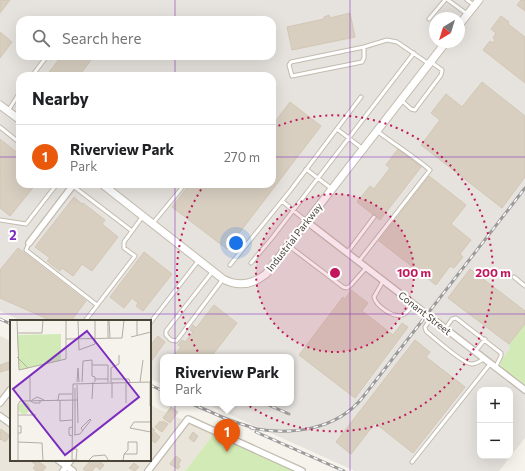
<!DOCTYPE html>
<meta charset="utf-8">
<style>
:root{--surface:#fff;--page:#f2f2f2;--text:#202124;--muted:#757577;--line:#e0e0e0;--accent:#ea580c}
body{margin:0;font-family:Commissioner,sans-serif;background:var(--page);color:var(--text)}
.controls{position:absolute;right:12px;bottom:12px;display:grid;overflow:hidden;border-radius:8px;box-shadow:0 4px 16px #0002}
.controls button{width:36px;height:36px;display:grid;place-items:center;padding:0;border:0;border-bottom:1px solid var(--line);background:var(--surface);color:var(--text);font:20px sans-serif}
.compass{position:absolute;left:429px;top:12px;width:36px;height:36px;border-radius:50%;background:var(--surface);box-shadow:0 4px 16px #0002;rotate:218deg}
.you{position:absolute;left:236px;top:243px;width:14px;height:14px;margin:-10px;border:3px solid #fff;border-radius:50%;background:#1a73e8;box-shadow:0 0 0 6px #1a73e833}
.badge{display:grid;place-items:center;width:26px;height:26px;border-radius:50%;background:var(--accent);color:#fff;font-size:13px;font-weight:700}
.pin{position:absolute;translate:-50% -33px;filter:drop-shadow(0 1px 2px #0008)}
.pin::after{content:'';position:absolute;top:21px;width:14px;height:12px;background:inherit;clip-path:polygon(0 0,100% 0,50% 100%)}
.popup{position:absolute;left:160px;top:354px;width:134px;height:52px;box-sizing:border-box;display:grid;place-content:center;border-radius:8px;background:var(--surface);filter:drop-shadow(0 1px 3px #0005);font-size:13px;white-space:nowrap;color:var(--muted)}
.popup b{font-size:15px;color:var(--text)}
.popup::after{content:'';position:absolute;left:50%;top:100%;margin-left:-8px;border:8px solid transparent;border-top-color:var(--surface)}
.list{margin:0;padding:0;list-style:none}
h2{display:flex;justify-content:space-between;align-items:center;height:52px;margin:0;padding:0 16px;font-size:17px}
h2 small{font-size:13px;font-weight:400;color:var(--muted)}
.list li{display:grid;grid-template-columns:26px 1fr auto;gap:12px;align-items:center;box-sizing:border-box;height:64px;padding:0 16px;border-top:1px solid var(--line)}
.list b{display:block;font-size:15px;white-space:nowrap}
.list p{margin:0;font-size:13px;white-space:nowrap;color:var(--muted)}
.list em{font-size:13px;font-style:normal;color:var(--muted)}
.icon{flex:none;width:22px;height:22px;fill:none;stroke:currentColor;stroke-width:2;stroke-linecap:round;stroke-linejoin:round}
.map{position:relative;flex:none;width:525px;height:471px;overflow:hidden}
.search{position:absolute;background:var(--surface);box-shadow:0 4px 16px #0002;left:16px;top:16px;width:260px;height:44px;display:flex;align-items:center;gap:10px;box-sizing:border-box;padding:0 14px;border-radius:12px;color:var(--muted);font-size:15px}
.panel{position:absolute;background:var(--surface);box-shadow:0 4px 16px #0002;left:16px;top:72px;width:260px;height:116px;border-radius:12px}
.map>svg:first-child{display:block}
.residential{fill:#eae5da}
.industrial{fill:#e6e2dd;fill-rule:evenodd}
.green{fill:#d2eab5}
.parking{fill:#e5e3e0}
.building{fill:#d8cfc1;stroke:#d3c7b4}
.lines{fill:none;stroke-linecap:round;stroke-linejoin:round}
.service-casing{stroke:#c2bbae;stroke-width:5}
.minor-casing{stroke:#c2bbae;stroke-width:8}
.tertiary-casing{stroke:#c2bbae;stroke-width:9}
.service{stroke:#fff;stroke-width:3}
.minor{stroke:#fff;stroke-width:5.5}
.tertiary{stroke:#fff;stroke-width:7}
.rail-casing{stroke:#9a9a9a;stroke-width:3}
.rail{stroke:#fff;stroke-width:1.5;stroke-dasharray:4.5;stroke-linecap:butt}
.grid{fill:none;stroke:#7b2cbf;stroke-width:1;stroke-opacity:0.55}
.ring{fill:none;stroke:#c2185b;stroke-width:2;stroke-dasharray:2 4}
.labels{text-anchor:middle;stroke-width:4;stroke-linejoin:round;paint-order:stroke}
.street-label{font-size:10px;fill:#4b4439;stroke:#fff}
.inset-road{fill:none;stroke:#b2ada4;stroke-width:1}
.view{fill:#7b2cbf;fill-opacity:0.15;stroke:#7b2cbf;stroke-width:2}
.inset-edge{fill:none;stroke:#4b4439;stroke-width:2}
.grid-label{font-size:13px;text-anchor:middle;font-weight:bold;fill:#7b2cbf;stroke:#fff;stroke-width:4;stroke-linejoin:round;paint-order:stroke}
.centre{fill:#c2185b;stroke:#fff;stroke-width:2}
.ring-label{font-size:12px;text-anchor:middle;font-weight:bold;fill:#c2185b;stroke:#fff;stroke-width:4;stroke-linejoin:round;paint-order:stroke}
</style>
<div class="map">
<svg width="525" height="471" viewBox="0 0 525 471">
<rect width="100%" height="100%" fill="#f6f3ec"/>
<path class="residential" d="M0,336L11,341V460H150V405L214,434L185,471H0Z"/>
<path class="industrial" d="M0,0H525V438L499,471H355L204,403H291V357H163V384L150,379V321H22L0,311ZM435,18H459V42H435ZM20,20H272V56H20ZM20,76H272V184H20ZM480,390H510V456H480Z"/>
<path class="green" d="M525,324V385L501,367L500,362L510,349L509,345Z
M214,434L295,471H185Z"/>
<path class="parking" d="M175,277L187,286L150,334V321H121L130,310L135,314L137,310L145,316Z"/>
<path class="building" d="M0,0H10L0,13Z
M521,0H525V11L517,5Z
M350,13L355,37L292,50L287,27L324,19V17L329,15L330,18Z
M501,16L509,22L508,24L525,37V83L483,50L490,41L493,43L495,40L493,38L496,33L491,29Z
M0,32L12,42L0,58Z
M58,56H94L79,76H46L60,58Z
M482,82L525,116V177L502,208L421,145L440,120L431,113L446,94L462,107Z
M290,102L321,126L227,249L172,207L190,184H238L244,188L247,184H272V126Z
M0,139L20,155V184H36L10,216L0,208Z
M398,149L421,167L380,220L357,202L370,186L374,189L390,168L386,165Z
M429,176L466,205L451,224L471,240L460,254L463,257L454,268L450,266L436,285L379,241Z
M74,197L82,204L83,203L105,220L102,224L118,237L92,271L82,264L73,276L62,268L60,271L47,261L50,258L35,247Z
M18,248L86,301L71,321H52L0,298V270Z
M144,252L172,274L143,311L136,306L138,303L132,298L124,308L110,297Z
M470,269L525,311V324L509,344L448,298Z
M351,290L368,303L362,311L393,335L402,323L408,327L355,398L299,355L343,297L345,299Z
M214,305L237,323L211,357H173L181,347L178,345L182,340L185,342L193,332L190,330L193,325L196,328Z
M158,336L165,342L150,363V346Z
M415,340L430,352L426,357L465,387L413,453L375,423L351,454L336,442Z
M11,361V369L0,372V365Z
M171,407L178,412L170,423L163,418Z
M160,421L162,423L163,421L168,424L162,432L155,427Z
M150,426L155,430L153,431L160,437L155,443L150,439L153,435L150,431Z
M1,429L10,436L5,442L1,439L0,440Z
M193,432L198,436L194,442L189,438Z
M176,456L181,460L178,465L180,466L178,469L170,464Z
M34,460L40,461L39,462L46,467L43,471H36L33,468L36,465L32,462Z
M91,460H98L104,465L100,470L96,466L92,471H86L83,469Z
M134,463L139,467L135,471L129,468Z"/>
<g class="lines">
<g class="service-casing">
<path id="service" d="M448,0L467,14
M467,0L474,5
M429,19L445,0
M74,20L75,19
M364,47V58L362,62L292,76L289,65L291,62L364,47L387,40L397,42L429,64
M32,76L47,56
M401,100L411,109L415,110L417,107L441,75L442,70L431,62
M8,111L20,92
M0,127L20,143
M337,129L363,149
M306,169L332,189
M73,186L132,231
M282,201L306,221
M0,220L26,224L57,184
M153,223L185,184
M29,243L26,250L97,305
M289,246L343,287L347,288L350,286L366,268
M347,253L374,217
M359,261L430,170C413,156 394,144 377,131
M251,263L272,238L414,53
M230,265L290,191L361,97
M213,271L166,331V335L171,340L176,341L178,339L223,279
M514,277L525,286
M383,281L374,297C376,306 393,318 402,315C407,314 410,308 413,304
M431,318L425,327L426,331C433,337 465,365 472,364C476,364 480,361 484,359
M85,321L135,256L124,248V242L143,216
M150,323L199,260
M445,329L452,319L456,318L501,353V356L495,368
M475,352L485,339
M412,462L490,364"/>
</g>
<g class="minor-casing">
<path id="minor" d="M306,221L525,390
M29,243L74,184
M0,403L11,389
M0,416L11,424
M58,460L73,471
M63,471L71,460
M148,471L188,419L302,471"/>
</g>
<g class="tertiary-casing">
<path id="tertiary" d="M459,25L479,0
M0,105L20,120
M102,184L223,279C238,287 252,285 266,274L446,42"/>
</g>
<use href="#service" class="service"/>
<use href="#minor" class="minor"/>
<use href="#tertiary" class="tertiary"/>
<g class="rail-casing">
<path id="rail" d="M0,319L11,324
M150,385L163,391
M190,403L236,423
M264,403L289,414
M232,421L257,429
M251,428C291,436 337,430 363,397L525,188
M256,432L344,471"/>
</g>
<use href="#rail" class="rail"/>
</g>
<path class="grid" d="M175,0V20M350,0V471M175,56V76M0,157H20M272,157H525M175,184V471M0,314H525"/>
<circle cx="335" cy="273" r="79" fill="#c2185b" fill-opacity=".12"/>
<g class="ring">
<circle cx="335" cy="273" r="79"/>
<path d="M273 128A158 158 0 1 1 204 185"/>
</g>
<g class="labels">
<g class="street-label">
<text transform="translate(294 237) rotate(-52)" y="4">Industrial Parkway</text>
<text transform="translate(425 313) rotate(38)" y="4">Conant Street</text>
</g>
</g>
<g transform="translate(10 320)">
<rect width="141" height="141" fill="#f6f3ec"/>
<path d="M51,14V40L9,50L7,15ZM8 88a6 6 0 1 1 12 0a6 6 0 1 1-12 0Z" fill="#d2eab5"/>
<path class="inset-road" d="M7,0L9,50L56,39V0M68,0L69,30L85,24V0M98,0V18M99,0L100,18M127,0V15M7,13H32L33,0M121,17L141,12M112,18L114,0M56,19L112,18M7,37L18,48M82,45H98V62M85,59H98M101,59H119L120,62M67,62L68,48L69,62M72,62L73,41L82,40V56L85,57V62M101,62V48L109,44V35M116,62V83M130,62L133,40M140,62V86M67,65L68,103M65,68V115M102,78V62M82,79L83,62M19,80L24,83H30V80M20,80V57M22,80L27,77L34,80M48,80L49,74H62M50,80V101L62,100M8,95H26M141,102H124L120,108L141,112M8,106H11V113H8M62,107L59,108V115L62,116M64,115L70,114L81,100L80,99L71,108L73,111M8,122L32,123L33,141M62,129H67L66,140M62,140L79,141M79,140L83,136L95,135L99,141M8,141V85L10,81L67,80M62,141L63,64L141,62M113,141L114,134L118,130V122H127V134H114"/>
<path class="view" d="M77,11L129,77L55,135L3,69Z"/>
<rect width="141" height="141" class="inset-edge"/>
</g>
<g class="grid-label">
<text x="13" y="240">2</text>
</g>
<circle cx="335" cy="273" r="6" class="centre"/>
<g class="ring-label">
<text x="414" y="277">100 m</text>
<text x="493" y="277">200 m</text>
</g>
</svg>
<div class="controls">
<button>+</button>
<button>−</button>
</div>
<svg class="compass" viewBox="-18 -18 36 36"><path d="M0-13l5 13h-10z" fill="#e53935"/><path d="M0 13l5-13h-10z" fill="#757577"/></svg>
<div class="you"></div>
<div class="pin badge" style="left:227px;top:452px">1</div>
<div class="popup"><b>Riverview Park</b>Park</div>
<div class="search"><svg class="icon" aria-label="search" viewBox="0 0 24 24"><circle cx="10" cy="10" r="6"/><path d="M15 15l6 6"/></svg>Search here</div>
<section class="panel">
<h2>Nearby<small></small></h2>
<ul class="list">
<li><span class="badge">1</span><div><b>Riverview Park</b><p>Park</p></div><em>270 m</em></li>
</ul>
</section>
</div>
